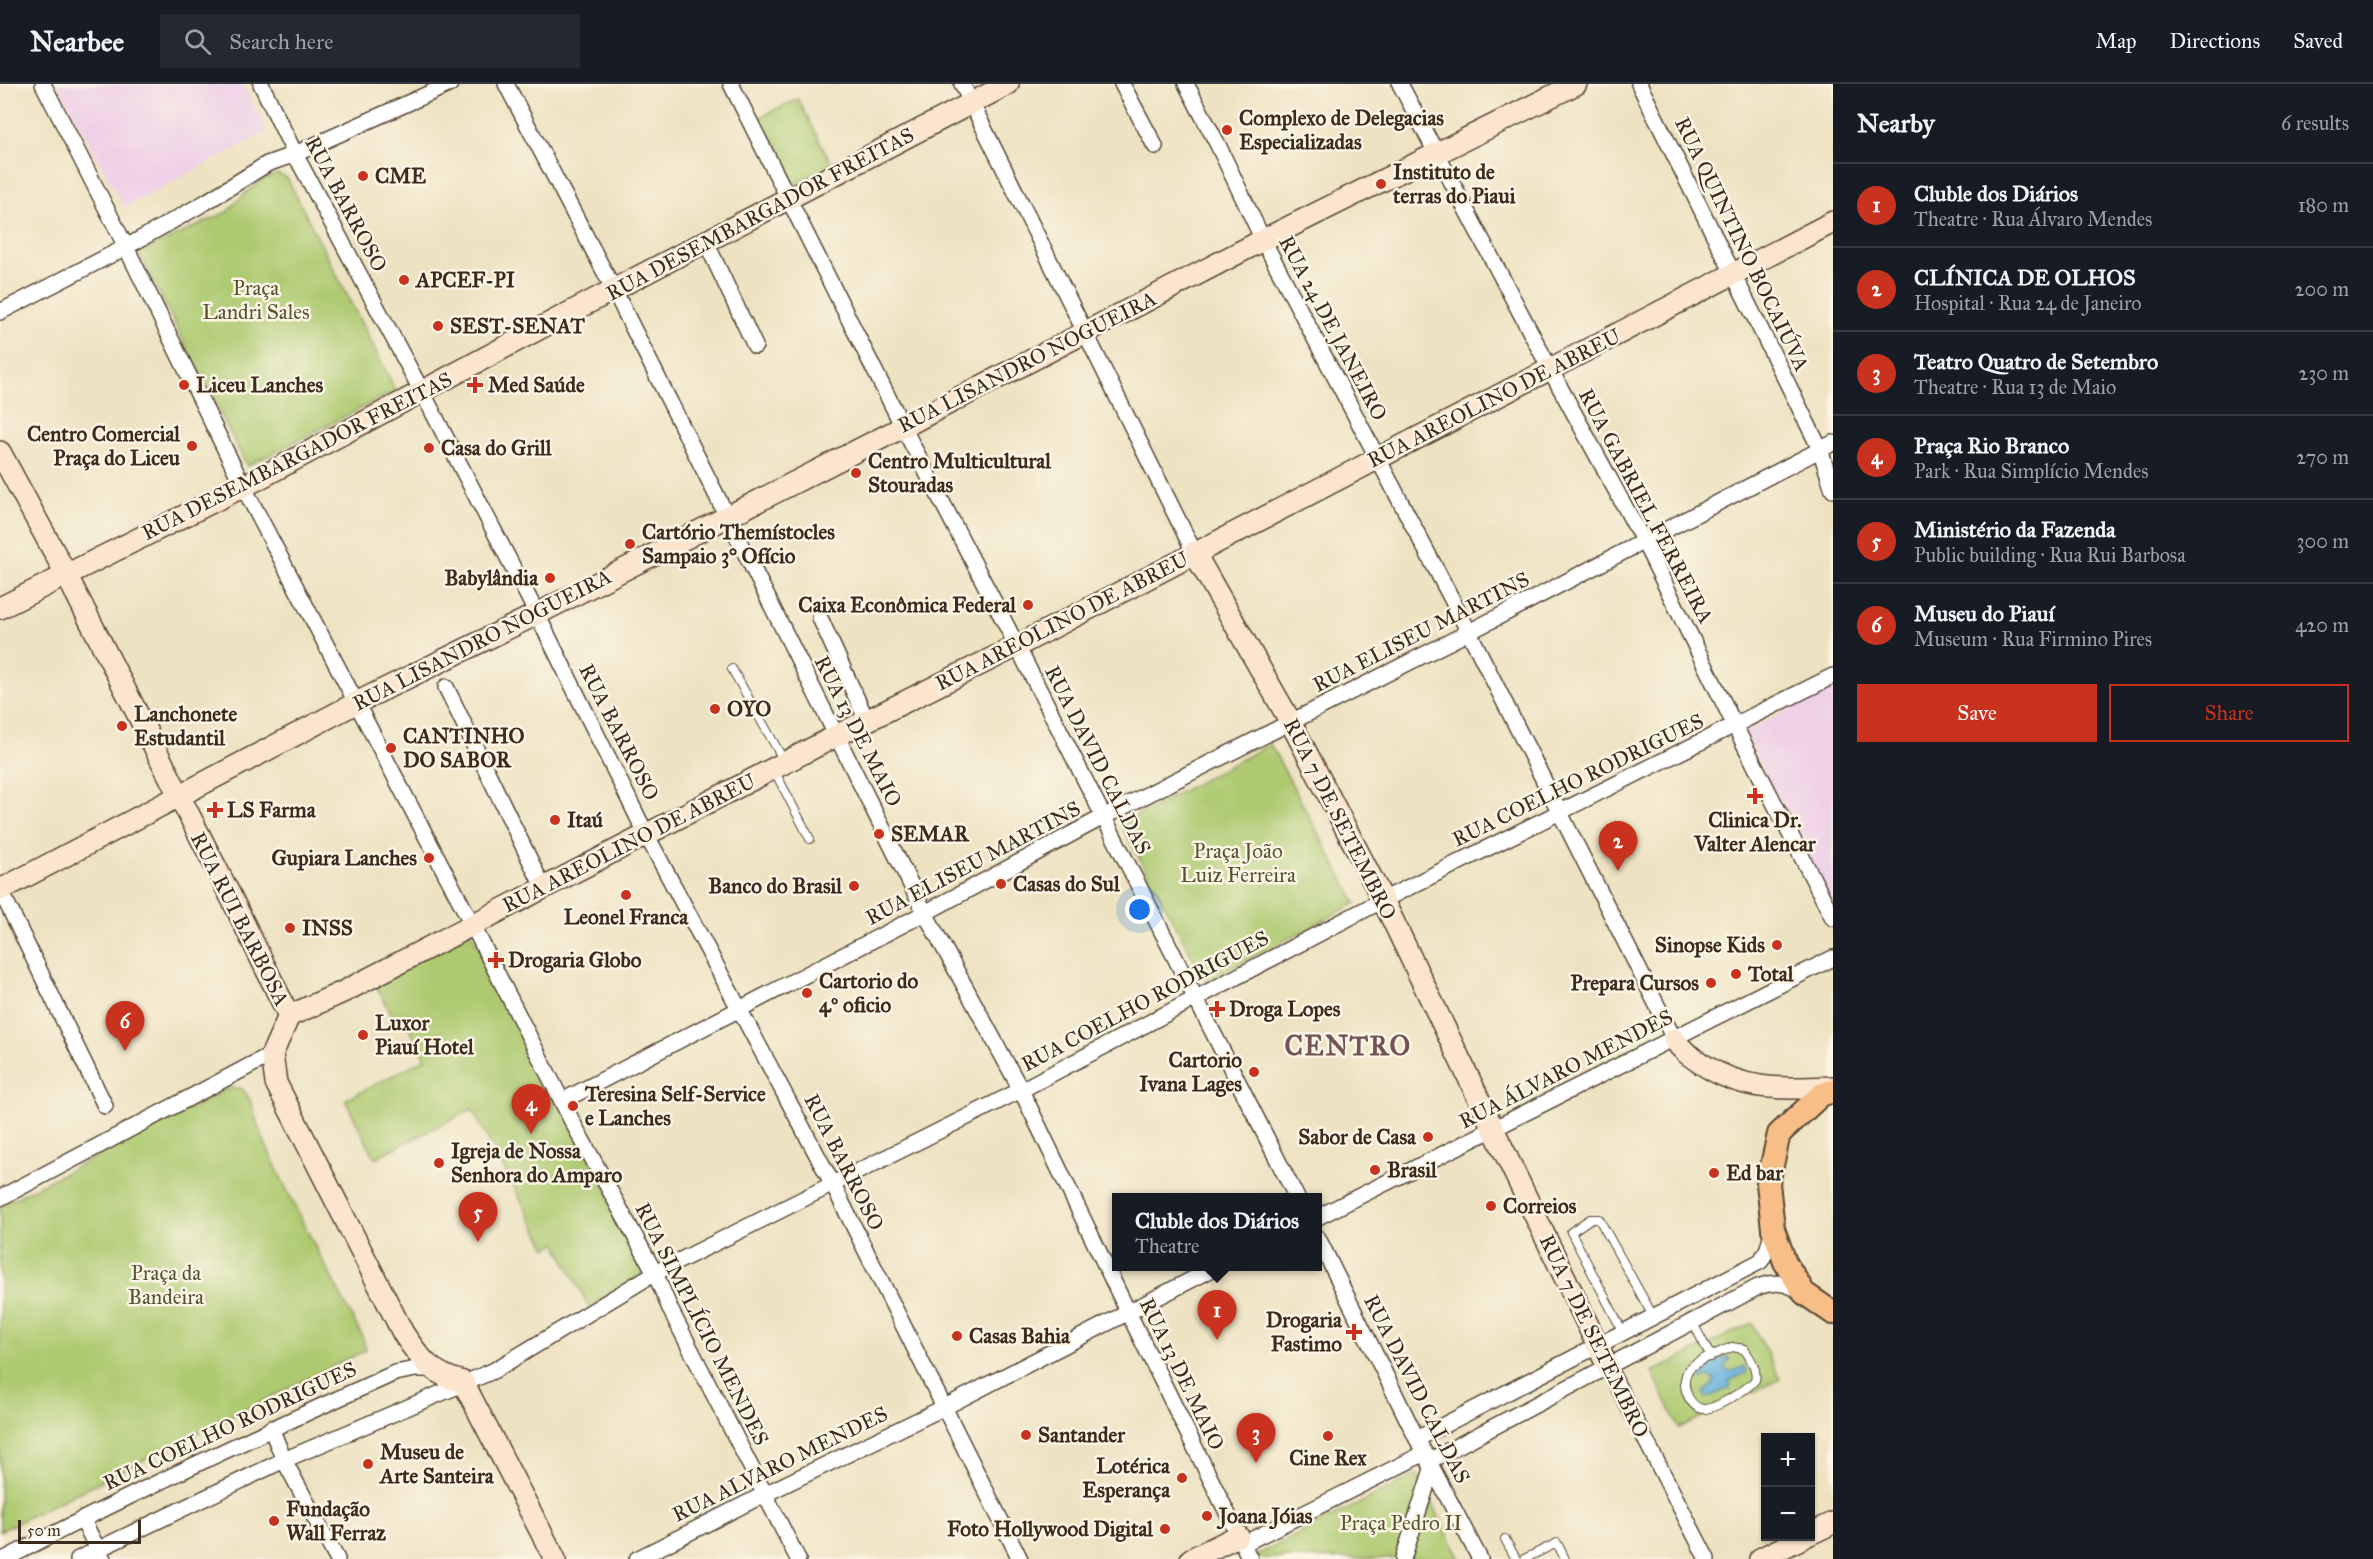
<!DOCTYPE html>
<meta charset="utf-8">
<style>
:root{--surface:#171b24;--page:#242831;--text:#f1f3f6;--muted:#9ea1a6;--line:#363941;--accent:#c8321e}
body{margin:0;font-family:"IM FELL Great Primer",serif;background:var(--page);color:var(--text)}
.controls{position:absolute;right:18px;bottom:18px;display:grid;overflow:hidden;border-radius:0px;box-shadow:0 2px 4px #0004}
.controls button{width:54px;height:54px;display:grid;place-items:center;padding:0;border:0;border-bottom:2px solid var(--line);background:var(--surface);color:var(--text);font:30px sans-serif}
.scale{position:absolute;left:18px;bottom:15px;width:123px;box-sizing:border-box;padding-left:6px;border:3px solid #3b2a1e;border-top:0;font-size:16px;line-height:21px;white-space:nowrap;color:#3b2a1e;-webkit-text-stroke:4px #fcf5e5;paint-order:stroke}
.you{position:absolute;left:1140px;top:826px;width:21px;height:21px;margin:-15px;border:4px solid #fff;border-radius:50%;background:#1a73e8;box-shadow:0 0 0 9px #1a73e833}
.badge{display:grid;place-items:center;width:39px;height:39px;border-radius:50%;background:var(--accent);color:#fff;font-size:20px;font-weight:700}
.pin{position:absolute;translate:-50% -50px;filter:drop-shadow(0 2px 3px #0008)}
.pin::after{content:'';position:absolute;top:32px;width:21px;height:18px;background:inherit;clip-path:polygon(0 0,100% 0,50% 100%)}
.popup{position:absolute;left:1112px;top:1109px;width:210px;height:78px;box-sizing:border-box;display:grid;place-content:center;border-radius:0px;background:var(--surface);filter:drop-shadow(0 2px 4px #0005);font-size:20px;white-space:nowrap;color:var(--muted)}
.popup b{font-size:22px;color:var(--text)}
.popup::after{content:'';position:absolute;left:50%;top:100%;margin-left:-12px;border:12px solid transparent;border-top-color:var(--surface)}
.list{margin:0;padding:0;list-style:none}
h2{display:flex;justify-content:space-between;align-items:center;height:78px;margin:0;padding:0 24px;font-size:26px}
h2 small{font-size:20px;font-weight:400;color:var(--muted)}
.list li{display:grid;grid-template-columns:39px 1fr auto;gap:18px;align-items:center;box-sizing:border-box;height:84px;padding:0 24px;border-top:2px solid var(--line)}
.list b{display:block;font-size:22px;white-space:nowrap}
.list p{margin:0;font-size:20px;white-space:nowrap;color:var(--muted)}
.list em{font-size:20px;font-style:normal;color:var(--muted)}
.actions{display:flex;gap:12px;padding:18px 24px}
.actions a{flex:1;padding:14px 0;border:2px solid var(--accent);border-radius:0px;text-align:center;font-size:21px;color:var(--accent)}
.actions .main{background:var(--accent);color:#fff}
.icon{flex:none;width:33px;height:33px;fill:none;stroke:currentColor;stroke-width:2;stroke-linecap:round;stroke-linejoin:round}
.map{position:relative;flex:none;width:1833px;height:1475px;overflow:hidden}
header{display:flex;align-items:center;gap:36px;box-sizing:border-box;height:84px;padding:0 30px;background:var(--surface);border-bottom:2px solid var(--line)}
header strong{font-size:28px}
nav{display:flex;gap:33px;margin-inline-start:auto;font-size:21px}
.search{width:420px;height:54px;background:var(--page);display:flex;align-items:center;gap:15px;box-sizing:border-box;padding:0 21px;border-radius:0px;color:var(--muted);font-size:22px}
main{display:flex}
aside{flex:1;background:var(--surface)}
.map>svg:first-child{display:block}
.built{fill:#eed0e7}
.green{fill:#aeca71;stroke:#747a48;stroke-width:1.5}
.water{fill:#66b2df;stroke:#506e7e;stroke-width:1.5}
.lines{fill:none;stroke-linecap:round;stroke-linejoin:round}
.lane-casing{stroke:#564636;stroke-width:10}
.street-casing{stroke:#564636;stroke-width:18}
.secondary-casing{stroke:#564636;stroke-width:24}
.primary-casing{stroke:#564636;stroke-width:26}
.lane{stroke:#fff;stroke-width:8}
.street{stroke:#fff;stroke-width:15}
.secondary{stroke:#fce5cf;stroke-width:21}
.primary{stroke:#f7be88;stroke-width:22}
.poi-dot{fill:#c8321e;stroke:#fcf5e5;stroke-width:2}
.labels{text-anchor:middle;stroke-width:5;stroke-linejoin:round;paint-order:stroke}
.poi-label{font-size:21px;font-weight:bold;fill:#3b2a1e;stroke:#fcf5e5;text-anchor:start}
.street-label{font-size:21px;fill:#3b2a1e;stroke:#fcf5e5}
.park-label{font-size:21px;fill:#585233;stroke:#fcf5e5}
.district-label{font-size:27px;font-weight:bold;letter-spacing:1.5px;fill:#725456;stroke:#fcf5e5}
</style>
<header>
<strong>Nearbee</strong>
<div class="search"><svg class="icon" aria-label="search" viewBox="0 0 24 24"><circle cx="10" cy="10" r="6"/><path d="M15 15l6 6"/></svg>Search here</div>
<nav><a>Map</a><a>Directions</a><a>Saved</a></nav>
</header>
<main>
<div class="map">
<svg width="1833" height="1475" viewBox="0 0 1833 1475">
<rect width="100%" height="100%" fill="#fcf5e5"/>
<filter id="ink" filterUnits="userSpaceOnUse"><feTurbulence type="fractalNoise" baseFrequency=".0167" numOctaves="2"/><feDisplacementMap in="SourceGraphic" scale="12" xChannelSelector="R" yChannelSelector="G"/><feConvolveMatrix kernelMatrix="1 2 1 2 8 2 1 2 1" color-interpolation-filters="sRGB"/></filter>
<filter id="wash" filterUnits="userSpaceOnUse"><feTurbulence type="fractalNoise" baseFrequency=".008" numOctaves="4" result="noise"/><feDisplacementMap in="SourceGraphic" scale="24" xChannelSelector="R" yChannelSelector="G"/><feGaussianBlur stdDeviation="1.35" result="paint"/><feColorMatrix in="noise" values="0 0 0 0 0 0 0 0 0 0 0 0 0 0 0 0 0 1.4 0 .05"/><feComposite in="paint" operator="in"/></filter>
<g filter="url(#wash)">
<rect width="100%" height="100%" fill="#ede2c1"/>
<path class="built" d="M57,0H242L268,47L124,124Z
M1833,603V824L1744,648Z"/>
<path class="green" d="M798,15L832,81L789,103L754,36Z
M277,90L287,94L396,307L247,382L139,169L227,128L245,109L262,96Z
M1270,660L1356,819L1206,898L1121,740Z
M470,847L649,1186L589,1223L556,1159L547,1164L472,1025L375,1074L345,1016L425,975L406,938L398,942L374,898Z
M233,1004H241C254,1015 254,1035 261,1050C291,1119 327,1185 362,1252L366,1266L0,1447V1122L225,1006Z
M1752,1239L1780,1295L1679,1344L1652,1288Z
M1417,1390L1460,1475L1251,1474Z"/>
<path class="water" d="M1727,1272L1730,1276L1726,1280V1286L1731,1288L1745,1282L1747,1288L1729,1297L1731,1303L1707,1314L1704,1308L1713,1301L1715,1296L1709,1292L1702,1295L1698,1287Z"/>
</g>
<g filter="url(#ink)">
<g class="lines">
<g class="lane-casing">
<path id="lane" d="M732,585L784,677
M774,686L810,755
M1693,1239L1711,1273
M1623,1248L1571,1148L1590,1135H1599L1653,1232
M1732,1263L1744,1265C1750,1273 1758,1286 1755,1296C1748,1305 1714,1326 1703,1325C1687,1323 1679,1295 1690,1284C1700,1274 1719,1269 1732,1263Z
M1505,1455L1516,1475
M1524,1475L1557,1459L1565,1475"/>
</g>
<g class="street-casing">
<path id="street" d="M43,0L126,163L243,402L472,840L574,1041L655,1189L671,1227L798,1475
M261,0L295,70L428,319L537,530L646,750L832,1099L1020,1475
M506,0L614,206L925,829L1021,1006L1128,1228L1250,1475
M731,0L903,343L1017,562L1297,1114
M962,0L1194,468
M1122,0L1155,62
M1186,0L1218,61L1263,156L1469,548L1674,955
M1400,0L1550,285L1644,458L1741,654L1833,834
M1639,0L1820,365L1833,406
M706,158L755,262
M0,228L126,163L206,118L267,80L295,70L450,0
M820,534L867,637
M446,603L543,803
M0,805L105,1022
M562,1017L925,829L1103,733L1469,548L1833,359
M0,1114L272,970
M1318,1133L1833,874
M1318,1154L1417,1355L1480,1475
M1608,1283L1707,1475
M271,1344L284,1376L337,1475
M1417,1355L1761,1177L1768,1164L1773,1145
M1429,1377L1758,1203C1776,1197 1786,1198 1802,1208
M82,1435L103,1475
M1243,1460L1425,1369
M5,1475C133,1408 263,1348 395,1289L416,1285H437
M78,1475L284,1376L493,1287L655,1189L1021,1006L1383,816L1833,592
M637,1475L765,1410L943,1324L1218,1182
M1403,1475L1432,1385"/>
</g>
<g class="secondary-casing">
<path id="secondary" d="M0,368L66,490L231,813L289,932L272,970L276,999L403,1249C421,1276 431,1290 463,1298L555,1475
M1194,468L1290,637L1383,816L1608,1283
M0,524L260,394L563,232L1008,0
M0,806L356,619L537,530L903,343L1263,156L1576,0
M289,932L345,907L836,652L1017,562L1833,138
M1674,955C1682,967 1690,972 1702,980C1745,1008 1784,1005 1833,1003
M1810,1450L1833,1439
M1191,1475L1238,1452
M1760,1475L1806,1452"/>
</g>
<g class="primary-casing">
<path id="primary" d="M1833,1007L1821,1011L1779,1050L1768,1099L1773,1145L1785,1178L1804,1209L1833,1229"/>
</g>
<use href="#lane" class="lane"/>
<use href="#street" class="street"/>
<use href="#secondary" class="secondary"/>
<use href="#primary" class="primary"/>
</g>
</g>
<g class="poi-dot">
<circle cx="1227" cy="46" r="6"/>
<circle cx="363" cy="92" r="6"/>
<circle cx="1381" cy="100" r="6"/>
<circle cx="404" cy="196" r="6"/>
<circle cx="438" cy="242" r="6"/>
<circle cx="184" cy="301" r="6"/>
<path d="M472 292h6v6h6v6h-6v6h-6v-6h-6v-6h6z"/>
<circle cx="192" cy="362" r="6"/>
<circle cx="429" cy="364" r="6"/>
<circle cx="856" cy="389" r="6"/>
<circle cx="630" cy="460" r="6"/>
<circle cx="550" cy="494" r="6"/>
<circle cx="1028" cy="521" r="6"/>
<circle cx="715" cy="625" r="6"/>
<circle cx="122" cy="642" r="6"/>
<circle cx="391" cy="664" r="6"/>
<path d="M1752 703h6v6h6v6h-6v6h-6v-6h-6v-6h6z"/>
<path d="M212 717h6v6h6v6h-6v6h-6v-6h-6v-6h6z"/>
<circle cx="555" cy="736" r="6"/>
<circle cx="879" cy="750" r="6"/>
<circle cx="429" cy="774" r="6"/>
<circle cx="1001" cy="800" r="6"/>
<circle cx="854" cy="802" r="6"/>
<circle cx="626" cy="811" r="6"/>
<circle cx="290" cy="844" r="6"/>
<circle cx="1777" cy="861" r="6"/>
<path d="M493 867h6v6h6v6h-6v6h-6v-6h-6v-6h6z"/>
<circle cx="1736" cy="890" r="6"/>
<circle cx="1711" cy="899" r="6"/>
<circle cx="807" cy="909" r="6"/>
<path d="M1214 916h6v6h6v6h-6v6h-6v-6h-6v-6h6z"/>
<circle cx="363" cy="951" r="6"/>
<circle cx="1254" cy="988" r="6"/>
<circle cx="573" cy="1022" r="6"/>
<circle cx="1428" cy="1053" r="6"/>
<circle cx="439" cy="1079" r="6"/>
<circle cx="1375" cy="1086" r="6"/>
<circle cx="1714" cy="1089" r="6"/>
<circle cx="1491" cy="1122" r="6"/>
<path d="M1351 1239h6v6h6v6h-6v6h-6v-6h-6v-6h6z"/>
<circle cx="957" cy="1252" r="6"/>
<circle cx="1026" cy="1351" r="6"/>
<circle cx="1328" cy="1352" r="6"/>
<circle cx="368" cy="1380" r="6"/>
<circle cx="1182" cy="1394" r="6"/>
<circle cx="1207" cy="1432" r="6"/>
<circle cx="274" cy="1437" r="6"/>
<circle cx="1165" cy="1445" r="6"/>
</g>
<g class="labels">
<g class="poi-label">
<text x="1239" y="41">Complexo de Delegacias<tspan x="1239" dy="24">Especializadas</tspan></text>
<text x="1393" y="95">Instituto de<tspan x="1393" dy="24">terras do Piaui</tspan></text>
<text x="375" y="99">CME</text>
<text x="416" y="203">APCEF-PI</text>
<text x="450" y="249">SEST-SENAT</text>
<text x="196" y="308">Liceu Lanches</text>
<text x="488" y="308">Med Saúde</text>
<text x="180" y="357" text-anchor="end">Centro Comercial<tspan x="180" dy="24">Praça do Liceu</tspan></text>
<text x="441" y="371">Casa do Grill</text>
<text x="868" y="384">Centro Multicultural<tspan x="868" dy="24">Stouradas</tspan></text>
<text x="642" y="455">Cartório Themístocles<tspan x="642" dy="24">Sampaio 3° Ofício</tspan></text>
<text x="538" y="501" text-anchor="end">Babylândia</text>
<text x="1016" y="528" text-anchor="end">Caixa Econômica Federal</text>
<text x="727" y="632">OYO</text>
<text x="134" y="637">Lanchonete<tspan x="134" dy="24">Estudantil</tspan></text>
<text x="403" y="659">CANTINHO<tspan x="403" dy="24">DO SABOR</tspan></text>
<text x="227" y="733">LS Farma</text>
<text x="567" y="743">Itaú</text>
<text x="1755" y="743" text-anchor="middle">Clinica Dr.<tspan x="1755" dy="24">Valter Alencar</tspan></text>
<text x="891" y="757">SEMAR</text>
<text x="417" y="781" text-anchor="end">Gupiara Lanches</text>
<text x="1013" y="807">Casas do Sul</text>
<text x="842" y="809" text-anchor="end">Banco do Brasil</text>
<text x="626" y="840" text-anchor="middle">Leonel Franca</text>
<text x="302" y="851">INSS</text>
<text x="1765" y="868" text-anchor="end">Sinopse Kids</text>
<text x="508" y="883">Drogaria Globo</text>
<text x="1748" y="897">Total</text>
<text x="819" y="904">Cartorio do<tspan x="819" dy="24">4º oficio</tspan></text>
<text x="1699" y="906" text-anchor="end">Prepara Cursos</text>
<text x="1229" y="932">Droga Lopes</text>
<text x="375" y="946">Luxor<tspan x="375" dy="24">Piauí Hotel</tspan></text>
<text x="1242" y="983" text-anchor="end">Cartorio<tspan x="1242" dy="24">Ivana Lages</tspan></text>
<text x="585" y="1017">Teresina Self-Service<tspan x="585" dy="24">e Lanches</tspan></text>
<text x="1416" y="1060" text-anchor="end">Sabor de Casa</text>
<text x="451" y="1074">Igreja de Nossa<tspan x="451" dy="24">Senhora do Amparo</tspan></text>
<text x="1387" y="1093">Brasil</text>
<text x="1726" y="1096">Ed bar</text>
<text x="1503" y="1129">Correios</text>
<text x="1342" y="1243" text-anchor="end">Drogaria<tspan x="1342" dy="24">Fastimo</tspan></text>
<text x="969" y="1259">Casas Bahia</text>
<text x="1038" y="1358">Santander</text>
<text x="380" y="1375">Museu de<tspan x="380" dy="24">Arte Santeira</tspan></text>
<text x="1328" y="1381" text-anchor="middle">Cine Rex</text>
<text x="1170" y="1389" text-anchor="end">Lotérica<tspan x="1170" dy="24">Esperança</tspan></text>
<text x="286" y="1432">Fundação<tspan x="286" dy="24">Wall Ferraz</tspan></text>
<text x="1219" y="1439">Joana Jóias</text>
<text x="1153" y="1452" text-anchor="end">Foto Hollywood Digital</text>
</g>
<g class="street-label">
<text transform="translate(346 120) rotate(62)" y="7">RUA BARROSO</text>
<text transform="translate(760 130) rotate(-28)" y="7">RUA DESEMBARGADOR FREITAS</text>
<text transform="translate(1742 160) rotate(64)" y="7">RUA QUINTINO BOCAIÚVA</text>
<text transform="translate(1333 244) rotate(62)" y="7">RUA 24 DE JANEIRO</text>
<text transform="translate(1027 278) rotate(-27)" y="7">RUA LISANDRO NOGUEIRA</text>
<text transform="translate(1494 314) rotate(-27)" y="7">RUA AREOLINO DE ABREU</text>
<text transform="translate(297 372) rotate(-27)" y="7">RUA DESEMBARGADOR FREITAS</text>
<text transform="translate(1646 422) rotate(62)" y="7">RUA GABRIEL FERREIRA</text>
<text transform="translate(1062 537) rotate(-27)" y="7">RUA AREOLINO DE ABREU</text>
<text transform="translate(1421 548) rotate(-27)" y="7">RUA ELISEU MARTINS</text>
<text transform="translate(482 556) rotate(-27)" y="7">RUA LISANDRO NOGUEIRA</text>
<text transform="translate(858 647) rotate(63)" y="7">RUA 13 DE MAIO</text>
<text transform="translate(619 648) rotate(63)" y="7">RUA BARROSO</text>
<text transform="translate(1098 676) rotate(63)" y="7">RUA DAVID CALDAS</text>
<text transform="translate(1578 696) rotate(-26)" y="7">RUA COELHO RODRIGUES</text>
<text transform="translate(1340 735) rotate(63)" y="7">RUA 7 DE SETEMBRO</text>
<text transform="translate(629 759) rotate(-27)" y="7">RUA AREOLINO DE ABREU</text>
<text transform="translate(973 779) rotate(-28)" y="7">RUA ELISEU MARTINS</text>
<text transform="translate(240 835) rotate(63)" y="7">RUA RUI BARBOSA</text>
<text transform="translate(1145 917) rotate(-28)" y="7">RUA COELHO RODRIGUES</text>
<text transform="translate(1566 985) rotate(-27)" y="7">RUA ÁLVARO MENDES</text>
<text transform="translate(844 1078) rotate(63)" y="7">RUA BARROSO</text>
<text transform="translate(702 1240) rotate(63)" y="7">RUA SIMPLÍCIO MENDES</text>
<text transform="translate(1594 1252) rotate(64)" y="7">RUA 7 DE SETEMBRO</text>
<text transform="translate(1182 1290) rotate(64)" y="7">RUA 13 DE MAIO</text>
<text transform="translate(1417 1305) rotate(63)" y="7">RUA DAVID CALDAS</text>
<text transform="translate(230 1342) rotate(-25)" y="7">RUA COELHO RODRIGUES</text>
<text transform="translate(780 1380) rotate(-26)" y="7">RUA ALVARO MENDES</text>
</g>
<g class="park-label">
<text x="256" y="211">Praça<tspan x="256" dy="24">Landri Sales</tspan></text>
<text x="1238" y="774">Praça João<tspan x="1238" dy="24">Luiz Ferreira</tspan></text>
<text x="166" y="1196">Praça da<tspan x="166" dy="24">Bandeira</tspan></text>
<text x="1401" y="1446">Praça Pedro II</text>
</g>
<g class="district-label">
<text x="1348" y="971">CENTRO</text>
</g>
</g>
</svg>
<div class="controls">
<button>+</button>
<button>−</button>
</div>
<div class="scale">50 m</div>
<div class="you"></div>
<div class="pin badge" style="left:1217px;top:1256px">1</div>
<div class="popup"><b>Cluble dos Diários</b>Theatre</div>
<div class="pin badge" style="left:1618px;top:787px">2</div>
<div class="pin badge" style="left:1256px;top:1379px">3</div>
<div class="pin badge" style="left:531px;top:1050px">4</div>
<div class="pin badge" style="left:478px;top:1158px">5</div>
<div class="pin badge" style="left:125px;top:967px">6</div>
</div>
<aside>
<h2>Nearby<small>6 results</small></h2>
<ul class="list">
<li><span class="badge">1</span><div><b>Cluble dos Diários</b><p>Theatre · Rua Álvaro Mendes</p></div><em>180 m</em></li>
<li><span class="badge">2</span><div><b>CLÍNICA DE OLHOS</b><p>Hospital · Rua 24 de Janeiro</p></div><em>200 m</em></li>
<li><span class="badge">3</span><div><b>Teatro Quatro de Setembro</b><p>Theatre · Rua 13 de Maio</p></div><em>230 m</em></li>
<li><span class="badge">4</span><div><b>Praça Rio Branco</b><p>Park · Rua Simplício Mendes</p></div><em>270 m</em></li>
<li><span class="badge">5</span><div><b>Ministério da Fazenda</b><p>Public building · Rua Rui Barbosa</p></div><em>300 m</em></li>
<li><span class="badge">6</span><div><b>Museu do Piauí</b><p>Museum · Rua Firmino Pires</p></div><em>420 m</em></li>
</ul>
<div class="actions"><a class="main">Save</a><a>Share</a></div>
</aside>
</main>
